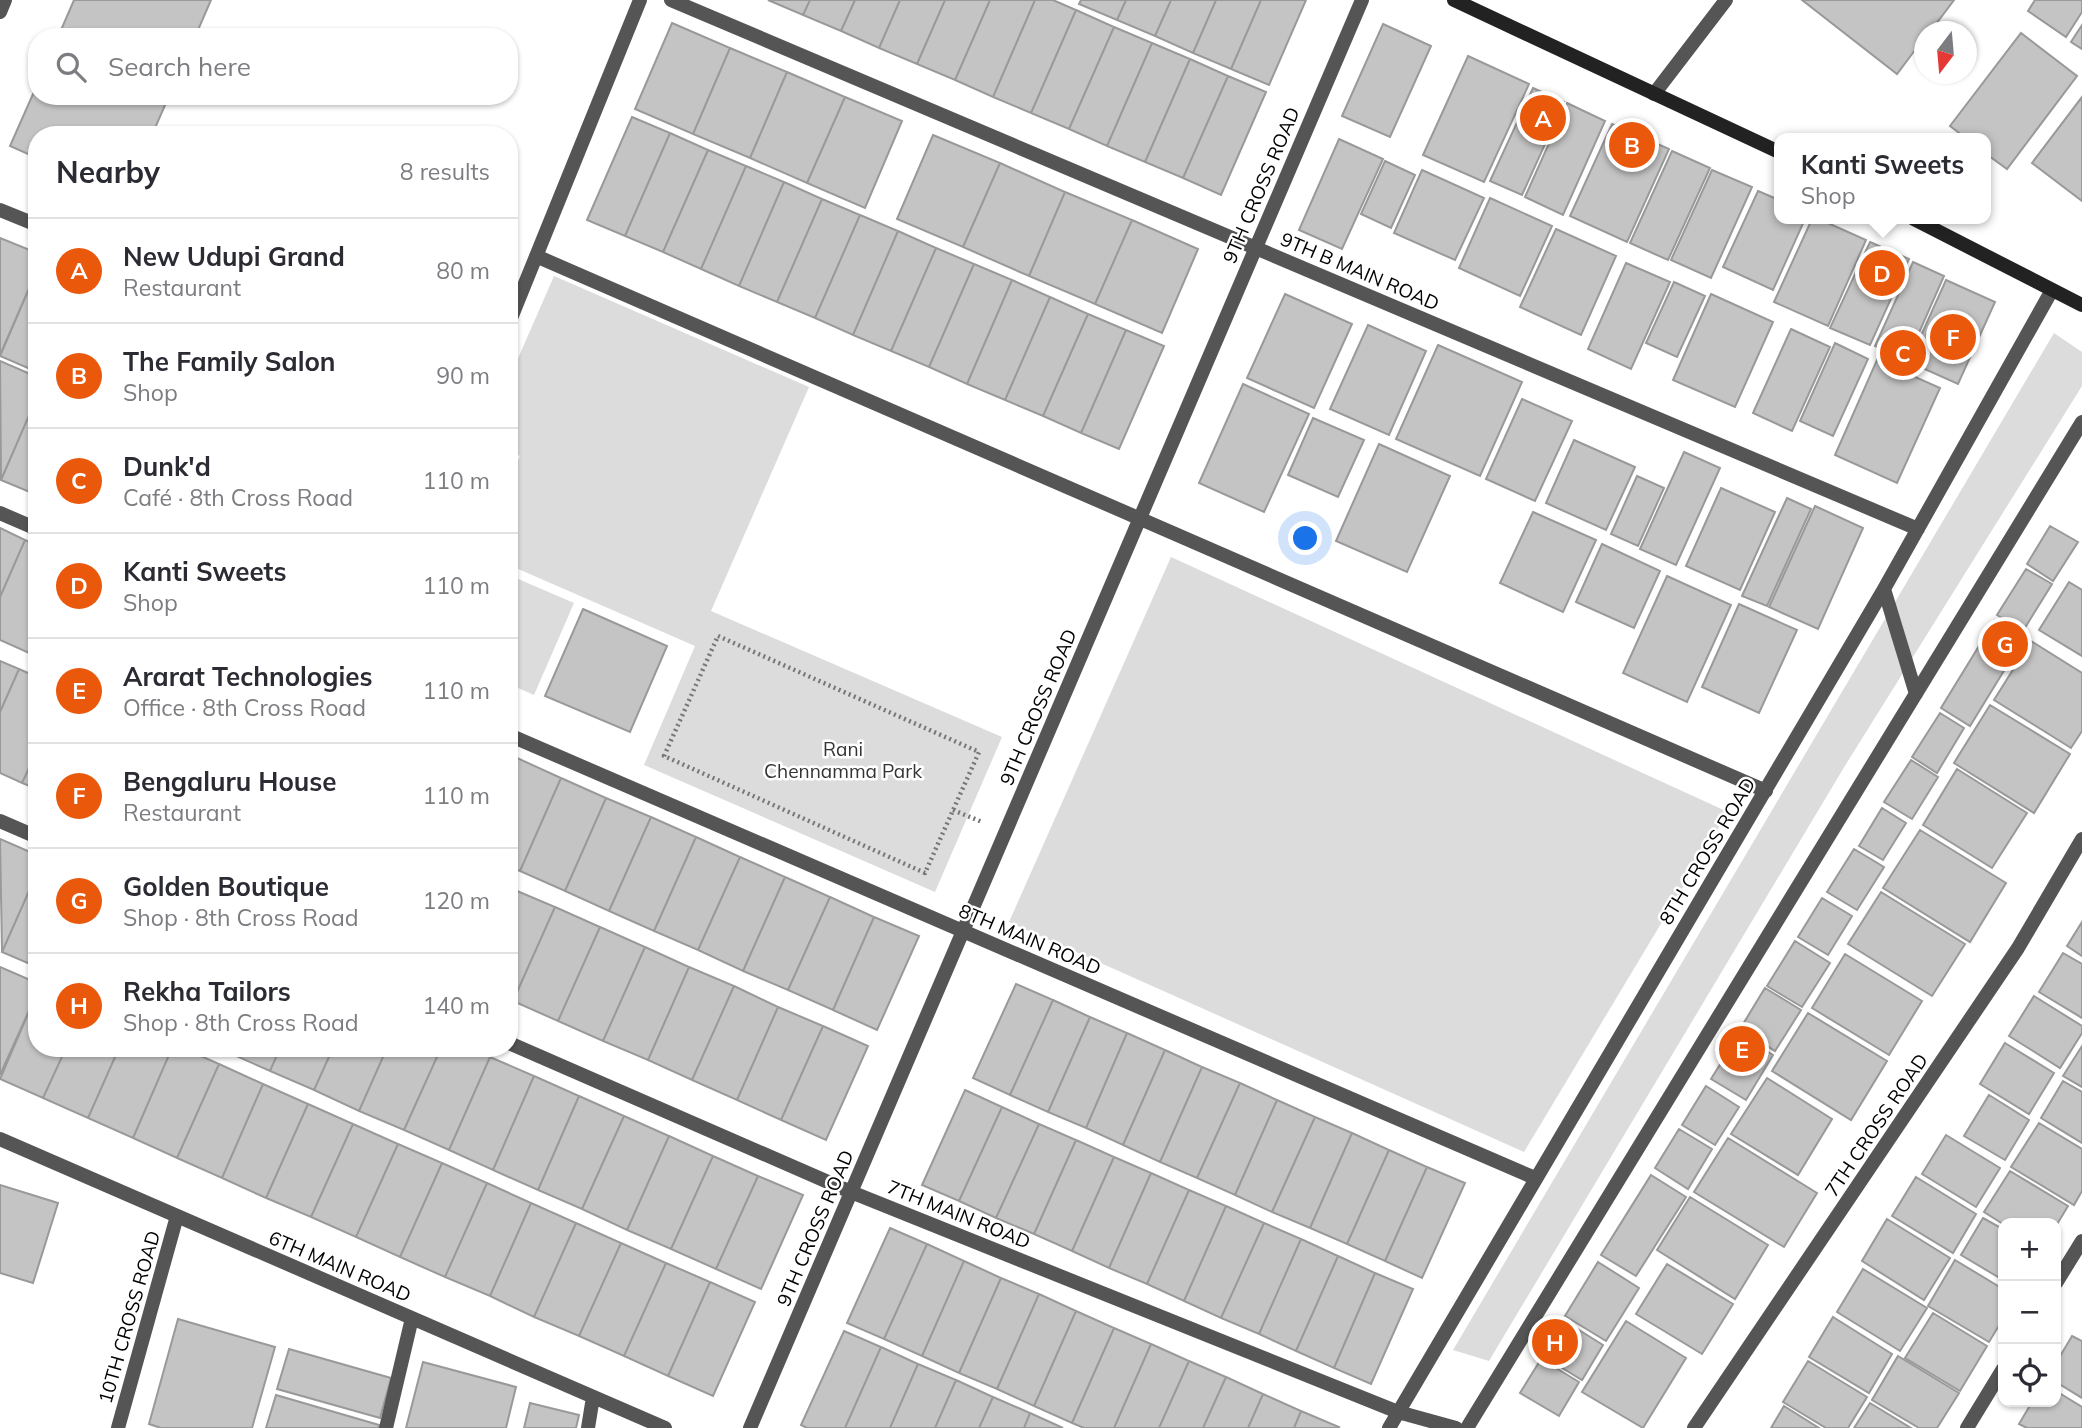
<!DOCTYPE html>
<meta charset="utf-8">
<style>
:root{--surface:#fff;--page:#f7f7f7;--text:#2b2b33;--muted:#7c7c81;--line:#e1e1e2;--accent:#ea580c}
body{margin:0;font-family:Mulish,sans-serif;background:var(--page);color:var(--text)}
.controls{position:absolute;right:21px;bottom:21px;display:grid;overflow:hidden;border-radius:14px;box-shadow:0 2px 5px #0004}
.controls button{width:63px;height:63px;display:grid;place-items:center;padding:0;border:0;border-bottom:2px solid var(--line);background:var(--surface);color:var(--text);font:35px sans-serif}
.compass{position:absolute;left:1914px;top:21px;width:63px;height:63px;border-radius:50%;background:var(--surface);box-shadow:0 2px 5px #0004;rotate:196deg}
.you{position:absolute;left:1306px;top:539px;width:24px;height:24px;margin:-18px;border:5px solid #fff;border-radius:50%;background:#1a73e8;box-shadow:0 0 0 10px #1a73e833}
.badge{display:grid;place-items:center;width:46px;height:46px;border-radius:50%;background:var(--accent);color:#fff;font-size:23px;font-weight:700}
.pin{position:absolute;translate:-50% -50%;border:4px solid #fff;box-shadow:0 2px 7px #0006}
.popup{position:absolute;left:1774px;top:133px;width:217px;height:91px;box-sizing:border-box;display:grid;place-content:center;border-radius:14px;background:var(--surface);filter:drop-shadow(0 2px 5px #0005);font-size:23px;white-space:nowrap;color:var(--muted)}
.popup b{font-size:26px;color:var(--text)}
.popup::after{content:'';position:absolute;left:50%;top:100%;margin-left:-14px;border:14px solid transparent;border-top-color:var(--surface)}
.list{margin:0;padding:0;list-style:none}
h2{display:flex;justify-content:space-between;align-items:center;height:91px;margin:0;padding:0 28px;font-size:30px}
h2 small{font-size:23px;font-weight:400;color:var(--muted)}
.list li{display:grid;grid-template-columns:46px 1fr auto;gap:21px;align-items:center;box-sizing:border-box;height:105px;padding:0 28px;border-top:2px solid var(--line)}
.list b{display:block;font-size:26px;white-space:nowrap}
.list p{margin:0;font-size:23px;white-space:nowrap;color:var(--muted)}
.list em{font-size:23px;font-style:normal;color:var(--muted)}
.icon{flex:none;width:38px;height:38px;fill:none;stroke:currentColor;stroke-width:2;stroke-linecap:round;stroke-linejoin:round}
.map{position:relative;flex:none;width:2082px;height:1428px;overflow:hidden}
.search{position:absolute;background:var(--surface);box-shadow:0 2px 5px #0004;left:28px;top:28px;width:490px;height:77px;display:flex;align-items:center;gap:18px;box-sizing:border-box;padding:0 24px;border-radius:28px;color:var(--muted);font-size:26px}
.panel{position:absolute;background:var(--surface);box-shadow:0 2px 5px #0004;left:28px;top:126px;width:490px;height:931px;border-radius:28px}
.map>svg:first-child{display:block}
.green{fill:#dcdcdc}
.building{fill:#c4c4c4;stroke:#999;stroke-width:2}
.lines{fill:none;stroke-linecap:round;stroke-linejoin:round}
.path{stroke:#777;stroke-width:4.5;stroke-dasharray:2 3.5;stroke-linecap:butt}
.service{stroke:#555;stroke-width:14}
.minor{stroke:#555;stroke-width:14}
.secondary{stroke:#222;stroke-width:14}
.labels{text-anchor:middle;stroke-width:5;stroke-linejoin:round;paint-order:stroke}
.street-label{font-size:19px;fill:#000;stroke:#fff}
.park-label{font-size:19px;fill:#333;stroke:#fff}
</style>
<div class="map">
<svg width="2082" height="1428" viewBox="0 0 2082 1428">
<rect width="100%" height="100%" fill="#fff"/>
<path class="green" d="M554,276L809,387L711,611L1002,737L935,892L644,765L695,646L509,565V480L520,456L509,451V379Z
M2054,333L2082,352V386L1843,769L1489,1361L1453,1350Z
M1171,557L1728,812L1524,1152L1009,922Z
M509,575L574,603L534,695L509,684Z"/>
<path class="building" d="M74,0H211L195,37H58Z
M768,0H810L803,15Z
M810,0H855L841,31L803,15Z
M855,0H900L879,48L841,31Z
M900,0H945L917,64L879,48Z
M945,0H990L955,80L917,64Z
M990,0H1035L993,97L955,80Z
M1035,0H1053L1076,10L1031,113L993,97Z
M1081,0H1126L1117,20L1079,4Z
M1126,0H1171L1155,36L1117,20Z
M1171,0H1216L1193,53L1155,36Z
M1216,0H1261L1231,69L1193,53Z
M1261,0H1306L1269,85L1231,69Z
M1802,0H1954L1930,32H1924V38L1897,74Z
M2035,0H2082V12L2066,37L2028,11Z
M1076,10L1114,27L1069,129L1031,113Z
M672,23L730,48L693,134L635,109Z
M1383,24L1431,46L1390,137L1342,116Z
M2082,25V49L2071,42Z
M1114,27L1152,43L1107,146L1069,129Z
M2021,33L2077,76L2007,169L1985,153V138H1966L1950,126Z
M1152,43L1190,59L1145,162L1107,146Z
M730,48L787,72L750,158L693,134Z
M1468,56L1529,84L1484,182L1423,155Z
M1190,59L1228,76L1183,178L1145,162Z
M787,72L845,97L807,183L750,158Z
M1228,76L1266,92L1221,195L1183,178Z
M37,85V96H169L152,135H37V158L10,146Z
M1533,88L1564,102L1522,195L1490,181Z
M845,97L902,121L865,208L807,183Z
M2082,97V201L2032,163Z
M1567,103L1605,121L1563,215L1525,197Z
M632,117L670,133L625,236L587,220Z
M1612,124L1669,149L1627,242L1570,216Z
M670,133L708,150L663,252L625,236Z
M933,135L1000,163L963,247L897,219Z
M1339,139L1383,159L1342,249L1299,230Z
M708,150L746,166L701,269L663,252Z
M1672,151L1710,168L1668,260L1630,243Z
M1385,161L1415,175L1391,228L1361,214Z
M1000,163L1065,192L1029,276L963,247Z
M746,166L784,182L739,286L701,269Z
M1422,170L1484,198L1455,260L1394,233Z
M1712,170L1752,187L1711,278L1671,260Z
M784,182L822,199L777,302L739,286Z
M1758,191L1779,200V219H1805L1773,290L1723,267Z
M1065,192L1132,220L1095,304L1029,276Z
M1490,198L1552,226L1520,296L1459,268Z
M822,199L860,215L815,318L777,302Z
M860,215L898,231L853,335L815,318Z
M1812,219H1819L1866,240L1828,326L1774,302Z
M1132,220L1198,249L1162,333L1095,304Z
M1556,229L1616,256L1581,335L1520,307Z
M898,231L936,248L891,351L853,335Z
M0,238L37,253V270L0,355Z
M1870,242L1909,259L1870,345L1830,328Z
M936,248L974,264L929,367L891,351Z
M1913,262L1944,276L1907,360L1875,346Z
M1626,263L1670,282L1631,369L1588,349Z
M974,264L1012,280L967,384L929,367Z
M37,270V372L0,356Z
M1012,280L1050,297L1005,400L967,384Z
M1946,280L1995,302L1958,384L1909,362Z
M1674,282L1705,296L1677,357L1646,343Z
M1285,294L1352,324L1314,408L1247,378Z
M1711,294L1773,322L1735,407L1673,380Z
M1050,297L1088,314L1043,416L1005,400Z
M1088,314L1126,330L1081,433L1043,416Z
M1368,325L1426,351L1389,435L1330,409Z
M1791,329L1830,347L1792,431L1753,413Z
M1126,330L1164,346L1119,449L1081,433Z
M1835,343L1868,359L1833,436L1800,421Z
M1438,345L1522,382L1480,476L1396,439Z
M1877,360L1940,388L1897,483L1835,455Z
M0,361L37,377V397L1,480Z
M1243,384L1309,414L1264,512L1199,483Z
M37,397V495L1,480Z
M1522,399L1572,421L1535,501L1486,479Z
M1313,418L1364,440L1338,497L1288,475Z
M1574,440L1635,467L1606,530L1546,503Z
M1379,444L1450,476L1407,572L1336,541Z
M1684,452L1720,468L1676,565L1640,549Z
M1637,476L1664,488L1638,546L1611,534Z
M1721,488L1775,512L1740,590L1686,566Z
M1787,498L1811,509L1767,606L1742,596Z
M1815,506L1863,528L1818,629L1769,607Z
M1533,512L1596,540L1563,612L1500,583Z
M2050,526L2078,542L2053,581L2027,564Z
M0,528L25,540L0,597Z
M25,540L37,545V636L29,653L0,640V597Z
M1602,544L1660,571L1634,628L1576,602Z
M2026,569L2052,584L2023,631L1997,615Z
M1667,576L1731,605L1687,702L1623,673Z
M2069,582L2082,590V656L2039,630Z
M1739,604L1797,630L1759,713L1702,687Z
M583,609L667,646L630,732L545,696Z
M1995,620L2024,638L1970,726L1941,708Z
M2031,641L2082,673V731L2071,748L1994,700Z
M0,661L19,669L0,712Z
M19,669L37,677V751L22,783L0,773V712Z
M1990,705L2070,754L2034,813L1954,763Z
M1940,713L1964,728L1937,773L1912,757Z
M37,751V789L22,783Z
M517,758L561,778L520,871L509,867V775Z
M1911,760L1938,777L1912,819L1884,802Z
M1957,769L2027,813L1992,868L1923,825Z
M561,778L606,798L565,891L520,871Z
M606,798L651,817L609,911L565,891Z
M1882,808L1906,823L1883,860L1859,846Z
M651,817L696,837L654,931L609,911Z
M1920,830L2006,883L1970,942L1883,888Z
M696,837L740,857L698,950L654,931Z
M0,839L37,855V873L2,952Z
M1854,849L1884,867L1857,910L1827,892Z
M740,857L785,877L743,971L698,950Z
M37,873V967L2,952Z
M785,877L830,897L788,990L743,971Z
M510,888L555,907L513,1001L509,999Z
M1881,892L1965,944L1932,996L1848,944Z
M830,897L874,917L833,1010L788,990Z
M1822,898L1852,916L1828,955L1798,937Z
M555,907L600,927L558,1021L513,1001Z
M874,917L919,936L877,1030L833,1010Z
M2082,922V956L2067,946Z
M600,927L645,947L603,1041L558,1021Z
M1795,941L1830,963L1802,1007L1767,986Z
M645,947L689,967L648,1060L603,1041Z
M2063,953L2082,964V1018L2039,992Z
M1845,954L1922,1001L1889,1055L1812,1008Z
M0,967L37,983V993L0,1075Z
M689,967L734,986L692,1080L648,1060Z
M1016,984L1053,1000L1010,1095L973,1078Z
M734,986L778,1007L737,1100L692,1080Z
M1765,988L1801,1010L1775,1051L1740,1029Z
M37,993V1048H66L43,1098L0,1079Z
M2034,996L2082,1026V1033L2060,1068L2009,1036Z
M1053,1000L1090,1017L1048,1112L1010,1095Z
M778,1007L823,1026L781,1120L737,1100Z
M1808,1013L1887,1061L1851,1120L1772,1071Z
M1090,1017L1127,1033L1086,1128L1048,1112Z
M823,1026L868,1046L826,1140L781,1120Z
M1127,1033L1165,1050L1123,1145L1086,1128Z
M1739,1034L1773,1055L1746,1100L1711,1079Z
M2005,1043L2054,1073L2029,1114L1980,1084Z
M2082,1046V1087L2063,1076Z
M66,1048H119L88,1118L43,1098Z
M119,1048H172L133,1138L88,1118Z
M172,1048H183L219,1064L177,1158L133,1138Z
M226,1048H280L270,1071L225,1051Z
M280,1048H333L314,1090L270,1071Z
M333,1048H387L359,1111L314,1090Z
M387,1048H441L404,1130L359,1111Z
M441,1048H471L490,1057L449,1150L404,1130Z
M1165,1050L1202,1067L1160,1162L1123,1145Z
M490,1057L534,1076L493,1170L449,1150Z
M219,1064L263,1084L222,1178L177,1158Z
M1202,1067L1240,1083L1197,1178L1160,1162Z
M534,1076L579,1096L538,1190L493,1170Z
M1767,1078L1832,1119L1798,1175L1731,1134Z
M2063,1081L2082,1092V1143L2041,1118Z
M1240,1083L1277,1100L1235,1195L1197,1178Z
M263,1084L308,1104L266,1198L222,1178Z
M1706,1086L1739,1107L1715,1145L1682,1125Z
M965,1090L1002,1107L959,1201L922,1185Z
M1989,1095L2029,1120L2005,1160L1964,1136Z
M579,1096L624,1116L582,1209L538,1190Z
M1277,1100L1315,1117L1272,1212L1235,1195Z
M308,1104L353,1124L311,1217L266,1198Z
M1002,1107L1039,1124L996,1218L959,1201Z
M624,1116L669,1136L627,1230L582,1209Z
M1315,1117L1352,1133L1310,1228L1272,1212Z
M2039,1123L2082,1149V1191L2074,1205L2011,1167Z
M353,1124L398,1144L356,1237L311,1217Z
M1039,1124L1076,1140L1034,1234L996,1218Z
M1679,1129L1712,1149L1688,1189L1655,1168Z
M1352,1133L1389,1150L1347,1244L1310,1228Z
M1946,1135L2000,1168L1976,1207L1922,1174Z
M669,1136L713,1156L671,1249L627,1230Z
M1728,1138L1817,1193L1784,1247L1694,1192Z
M1076,1140L1114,1157L1072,1251L1034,1234Z
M398,1144L442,1163L400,1257L356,1237Z
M1389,1150L1427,1167L1385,1261L1347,1244Z
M713,1156L758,1176L716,1269L671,1249Z
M1114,1157L1151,1173L1109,1268L1072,1251Z
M442,1163L487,1183L445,1277L400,1257Z
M1427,1167L1465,1183L1422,1278L1385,1261Z
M2010,1171L2068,1206L2056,1226V1223L2003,1224L1984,1212Z
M1151,1173L1189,1190L1147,1284L1109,1268Z
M1651,1175L1686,1197L1636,1276L1601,1255Z
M758,1176L803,1195L761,1289L716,1269Z
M1916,1177L1976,1214L1953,1253L1892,1216Z
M487,1183L531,1203L490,1296L445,1277Z
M0,1185L58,1203L33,1283L0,1273Z
M1189,1190L1226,1206L1184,1301L1147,1284Z
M1690,1197L1768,1245L1735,1299L1657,1250Z
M531,1203L576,1223L534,1317L490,1296Z
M1226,1206L1264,1223L1221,1318L1184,1301Z
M1983,1218L2003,1229V1280L1961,1255Z
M1887,1219L1950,1258L1924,1300L1862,1261Z
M576,1223L621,1243L579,1336L534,1317Z
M1264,1223L1301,1239L1259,1334L1221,1318Z
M890,1228L927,1244L884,1339L847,1323Z
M1301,1239L1338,1256L1296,1351L1259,1334Z
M621,1243L666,1263L624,1356L579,1336Z
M927,1244L964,1261L922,1356L884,1339Z
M1338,1256L1375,1273L1334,1368L1296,1351Z
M1955,1260L2003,1289V1319L1989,1342L1928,1306Z
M964,1261L1001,1278L959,1373L922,1356Z
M1598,1262L1639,1288L1606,1341L1565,1316Z
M666,1263L710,1282L668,1376L624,1356Z
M1667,1264L1733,1304L1702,1354L1636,1314Z
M1863,1269L1927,1308L1900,1351L1837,1312Z
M1375,1273L1413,1289L1371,1384L1334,1368Z
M1001,1278L1039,1294L997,1389L959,1373Z
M710,1282L755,1302L713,1396L668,1376Z
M1039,1294L1076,1311L1034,1406L997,1389Z
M1076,1311L1114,1328L1072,1423L1034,1406Z
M1933,1313L1987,1346L1960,1391L1905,1358Z
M1833,1317L1892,1354L1869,1393L1809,1357Z
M178,1319L275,1347L252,1428H161L149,1424Z
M1563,1320L1603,1345L1582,1380L1541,1355Z
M1626,1321L1686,1358L1643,1428L1582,1392Z
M1114,1328L1151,1344L1114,1428H1084L1072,1423Z
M844,1331L881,1347L845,1428H807L801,1425Z
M2072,1336L2082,1341V1398L2056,1382V1363Z
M1151,1344L1189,1361L1159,1428H1114Z
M881,1347L918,1364L890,1428H845Z
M289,1349L391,1378L380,1418L277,1389Z
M1898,1356L1959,1393L1937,1428H1919L1872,1400Z
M1541,1359L1579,1382L1559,1416L1520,1393Z
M1189,1361L1226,1377L1203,1428H1159Z
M1808,1361L1867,1397L1848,1428H1826L1783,1402Z
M423,1362L516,1387L506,1428H406Z
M918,1364L956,1380L935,1428H890Z
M1226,1377L1263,1394L1248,1428H1203Z
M956,1380L993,1397L979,1428H935Z
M2056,1391L2082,1407V1428H2027L2019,1424L2032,1402H2056Z
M1263,1394L1301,1411L1294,1428H1248Z
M276,1395L379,1425L378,1428H266Z
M993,1397L1030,1413L1024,1428H979Z
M530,1403L579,1415L576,1428H524Z
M1870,1403L1911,1428H1854Z
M1784,1406L1819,1428H1771Z
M1301,1411L1339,1427L1338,1428H1294Z
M1030,1413L1063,1428H1024Z"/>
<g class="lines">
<path class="path" d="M718,636L979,752L925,873L664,756Z
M953,810L982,822"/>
<path class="service" d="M1654,94L1726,0"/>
<path class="minor" d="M671,0L1918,529
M0,12L5,0
M0,210L37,225
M536,256L1766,791
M509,323L640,0
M0,513L37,529
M1884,589L1916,694
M509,735L1535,1178
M0,821L37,837
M509,1043L851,1192L1398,1412L1456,1428
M0,1139L665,1428
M2056,1283L2082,1241
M118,1428L177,1216
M386,1428L412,1318
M588,1428L593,1397
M750,1428L1362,0
M1389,1428L1884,589L2052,290
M1467,1428L2082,422
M1694,1428L2018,948L2082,839
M1967,1428L2003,1369"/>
<path class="secondary" d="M1454,0L1779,152
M1914,219L2082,305"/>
</g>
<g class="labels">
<g class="street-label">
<text transform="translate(1261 185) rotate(-67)" y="7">9TH CROSS ROAD</text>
<text transform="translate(1360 271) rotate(23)" y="7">9TH B MAIN ROAD</text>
<text transform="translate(1038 707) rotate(-67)" y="7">9TH CROSS ROAD</text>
<text transform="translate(1707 851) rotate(-59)" y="7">8TH CROSS ROAD</text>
<text transform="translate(1030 939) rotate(23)" y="7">8TH MAIN ROAD</text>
<text transform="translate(1876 1125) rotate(-56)" y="7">7TH CROSS ROAD</text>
<text transform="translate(959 1214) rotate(22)" y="7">7TH MAIN ROAD</text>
<text transform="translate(815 1228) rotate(-67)" y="7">9TH CROSS ROAD</text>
<text transform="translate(340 1266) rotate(23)" y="7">6TH MAIN ROAD</text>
<text transform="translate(129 1317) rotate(-74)" y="7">10TH CROSS ROAD</text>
</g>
<g class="park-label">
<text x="843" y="756">Rani<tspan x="843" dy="22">Chennamma Park</tspan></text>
</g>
</g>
</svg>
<div class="controls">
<button>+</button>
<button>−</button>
<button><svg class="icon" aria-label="locate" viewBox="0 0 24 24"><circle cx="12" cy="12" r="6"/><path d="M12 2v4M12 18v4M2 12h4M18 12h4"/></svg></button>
</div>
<svg class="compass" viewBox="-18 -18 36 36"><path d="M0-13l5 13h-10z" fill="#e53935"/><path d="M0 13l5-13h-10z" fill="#7c7c81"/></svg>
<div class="you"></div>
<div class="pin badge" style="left:1543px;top:118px">A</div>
<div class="pin badge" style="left:1632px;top:145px">B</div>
<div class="pin badge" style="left:1903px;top:353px">C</div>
<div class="pin badge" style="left:1882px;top:273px">D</div>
<div class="popup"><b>Kanti Sweets</b>Shop</div>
<div class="pin badge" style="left:1742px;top:1049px">E</div>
<div class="pin badge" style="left:1953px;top:337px">F</div>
<div class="pin badge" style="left:2005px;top:644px">G</div>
<div class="pin badge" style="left:1555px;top:1342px">H</div>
<div class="search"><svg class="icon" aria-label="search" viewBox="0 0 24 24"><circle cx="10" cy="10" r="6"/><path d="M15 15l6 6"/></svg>Search here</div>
<section class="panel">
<h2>Nearby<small>8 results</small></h2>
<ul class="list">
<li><span class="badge">A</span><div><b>New Udupi Grand</b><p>Restaurant</p></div><em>80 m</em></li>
<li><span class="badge">B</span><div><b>The Family Salon</b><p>Shop</p></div><em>90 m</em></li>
<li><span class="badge">C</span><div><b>Dunk'd</b><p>Café · 8th Cross Road</p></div><em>110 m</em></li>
<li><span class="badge">D</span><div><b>Kanti Sweets</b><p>Shop</p></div><em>110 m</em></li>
<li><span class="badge">E</span><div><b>Ararat Technologies</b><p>Office · 8th Cross Road</p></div><em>110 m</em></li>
<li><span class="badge">F</span><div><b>Bengaluru House</b><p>Restaurant</p></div><em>110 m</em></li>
<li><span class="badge">G</span><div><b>Golden Boutique</b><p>Shop · 8th Cross Road</p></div><em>120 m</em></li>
<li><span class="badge">H</span><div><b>Rekha Tailors</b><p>Shop · 8th Cross Road</p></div><em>140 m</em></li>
</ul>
</section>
</div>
